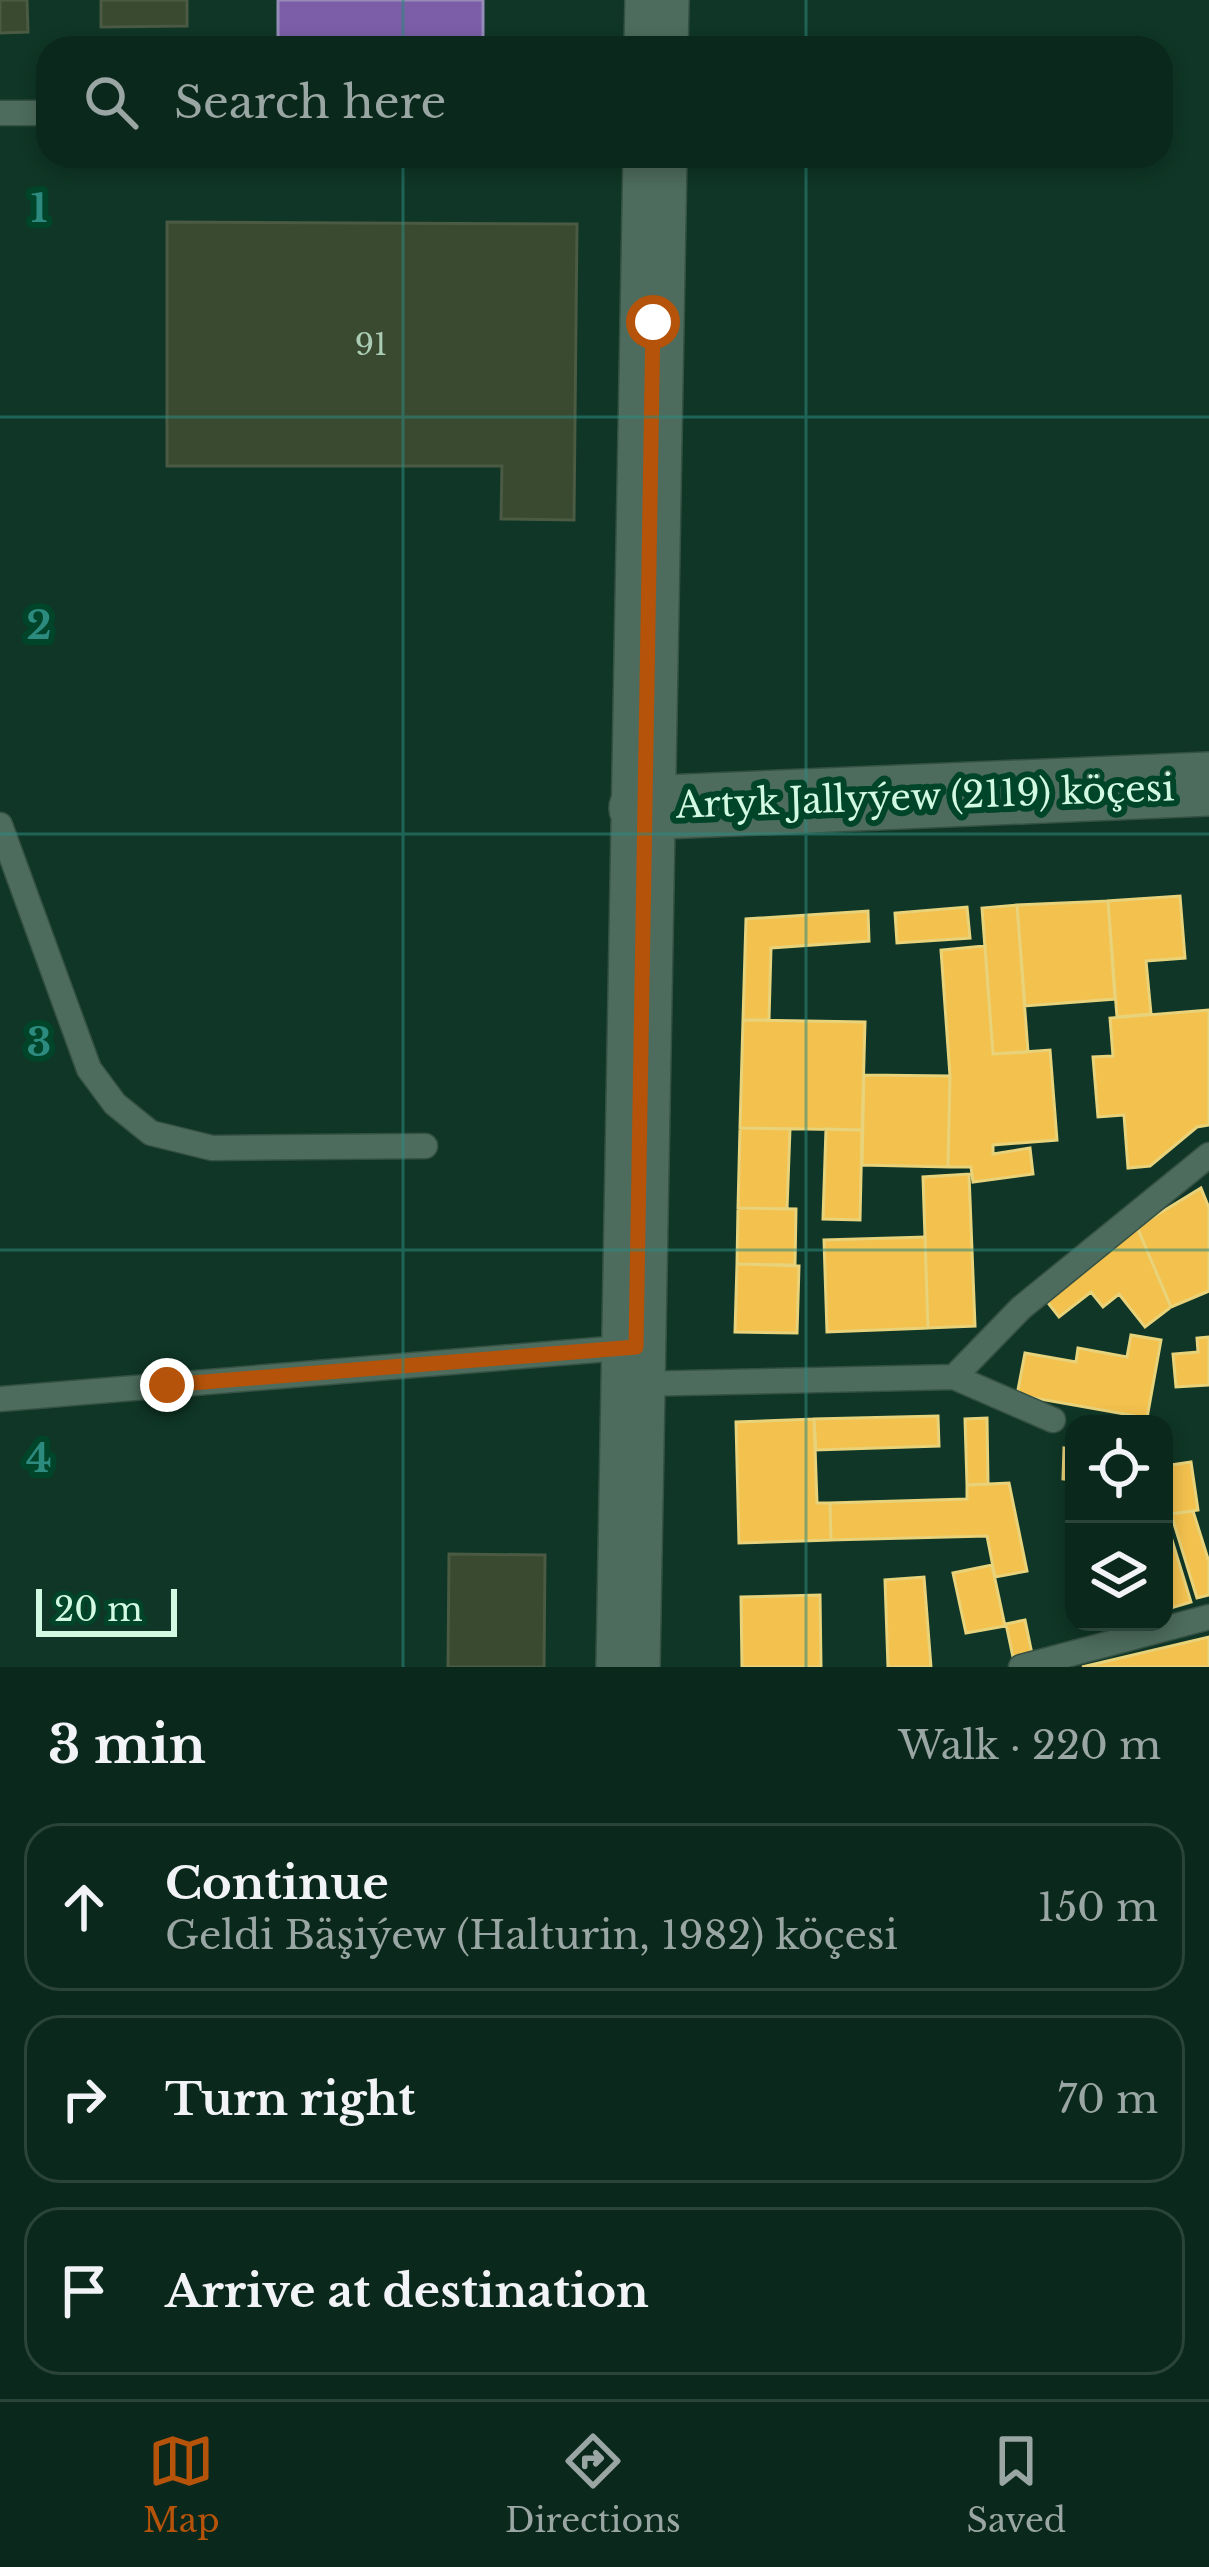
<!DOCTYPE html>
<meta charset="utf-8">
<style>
:root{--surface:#0b281c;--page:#143025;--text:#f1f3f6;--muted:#9aa6a3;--line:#2b443b;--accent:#b45309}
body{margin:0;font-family:"Libre Baskerville",serif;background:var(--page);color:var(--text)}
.controls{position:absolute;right:36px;bottom:36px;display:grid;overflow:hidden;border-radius:24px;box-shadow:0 6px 18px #0003}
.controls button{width:108px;height:108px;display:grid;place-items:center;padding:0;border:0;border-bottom:3px solid var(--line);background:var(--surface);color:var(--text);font:60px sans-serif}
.scale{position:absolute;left:36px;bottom:30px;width:141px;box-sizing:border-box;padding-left:12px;border:6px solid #d2f9e1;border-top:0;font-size:33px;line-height:42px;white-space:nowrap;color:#d2f9e1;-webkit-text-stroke:9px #004529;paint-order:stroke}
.stop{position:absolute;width:36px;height:36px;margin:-27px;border:9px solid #b45309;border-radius:50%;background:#fff}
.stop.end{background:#b45309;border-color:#fff;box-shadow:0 3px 12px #0008}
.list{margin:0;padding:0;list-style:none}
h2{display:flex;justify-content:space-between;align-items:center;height:156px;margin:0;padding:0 48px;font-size:51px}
h2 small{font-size:39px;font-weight:400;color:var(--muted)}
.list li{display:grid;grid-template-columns:78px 1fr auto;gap:36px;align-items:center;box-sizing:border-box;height:168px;margin:0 24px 24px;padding:0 24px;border:3px solid var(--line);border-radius:36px}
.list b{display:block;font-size:45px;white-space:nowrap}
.list p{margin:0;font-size:39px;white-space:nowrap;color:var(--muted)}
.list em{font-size:39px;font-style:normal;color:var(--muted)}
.icon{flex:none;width:66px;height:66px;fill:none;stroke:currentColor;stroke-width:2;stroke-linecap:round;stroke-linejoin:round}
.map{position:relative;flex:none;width:1209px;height:1667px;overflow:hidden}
.search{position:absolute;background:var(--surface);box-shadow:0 6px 18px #0003;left:36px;right:36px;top:36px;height:132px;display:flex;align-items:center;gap:30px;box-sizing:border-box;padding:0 42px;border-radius:36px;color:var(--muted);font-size:45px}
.sheet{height:732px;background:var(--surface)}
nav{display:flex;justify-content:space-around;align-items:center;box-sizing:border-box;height:168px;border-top:3px solid var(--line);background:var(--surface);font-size:33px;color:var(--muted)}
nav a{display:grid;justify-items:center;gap:6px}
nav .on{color:var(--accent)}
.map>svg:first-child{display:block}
.homes{fill:#f2c14e;stroke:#e8d27a;stroke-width:3}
.offices{fill:#7b5ea7;stroke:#958cb8;stroke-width:3}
.building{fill:#3a4a31;stroke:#4a5a43;stroke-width:3}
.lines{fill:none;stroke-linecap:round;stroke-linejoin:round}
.service-casing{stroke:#355143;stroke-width:27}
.tertiary-casing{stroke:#355143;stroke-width:66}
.service{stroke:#4d6c5d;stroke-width:24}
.tertiary{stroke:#4d6c5d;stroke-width:63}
.route{stroke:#b45309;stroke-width:15}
.grid{fill:none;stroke:#2c8a7f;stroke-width:3;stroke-opacity:0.55}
.labels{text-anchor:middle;stroke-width:12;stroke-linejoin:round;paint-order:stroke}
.number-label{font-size:30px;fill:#accdb5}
.street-label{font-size:36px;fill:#d2f9e1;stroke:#004529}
.grid-label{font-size:39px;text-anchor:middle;font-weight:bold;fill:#2c8a7f;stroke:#004529;stroke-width:12;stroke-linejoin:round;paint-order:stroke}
</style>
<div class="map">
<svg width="1209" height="1667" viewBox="0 0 1209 1667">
<rect width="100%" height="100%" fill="#0f3626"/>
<path class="homes" d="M1180,896L1185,958L1146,961L1151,1014L1117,1017L1108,901Z
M1108,901L1115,999L1025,1006L1017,905Z
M1017,905L1028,1052L993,1054L982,908Z
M967,907L970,938L897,943L895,913Z
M868,911L869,941L771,948L769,1020H743L746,919Z
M985,946L993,1054L1050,1050L1057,1140L993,1145V1154L1030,1148L1033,1174L973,1182L971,1167H948L950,1076L941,950Z
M1209,1010V1125L1197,1127L1150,1166L1128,1168L1124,1115L1098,1117L1093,1057L1113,1056L1110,1018Z
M743,1020L865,1022L862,1130L740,1128Z
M864,1075L950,1076L948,1167L862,1165Z
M740,1128L790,1129L787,1209L738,1208Z
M826,1129L862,1130L860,1220L823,1219Z
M969,1174L975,1326L928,1328L923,1177Z
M1201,1188L1209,1208V1291L1171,1307L1137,1227Z
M738,1208L796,1209L795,1265L737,1264Z
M1137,1227L1171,1307L1145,1327L1119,1294L1103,1307L1091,1292L1059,1317L1045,1299Z
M925,1237L928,1328L827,1332L824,1240Z
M737,1264L799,1266L797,1333L735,1332Z
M1131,1335L1161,1340L1147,1418L1017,1395L1025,1353L1076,1362L1078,1348L1127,1357Z
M1209,1337V1385L1176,1387L1173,1354L1198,1352L1197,1338Z
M938,1416L939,1446L816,1450L814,1419Z
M987,1418L988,1484L967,1485L965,1419Z
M814,1419L817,1503H830L831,1540L739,1543L736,1422Z
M1064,1448L1074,1449V1480L1063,1479Z
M1191,1462L1198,1510L1171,1514L1164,1466Z
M1009,1483L1027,1571L995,1577L987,1536L831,1540L830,1503L967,1499V1485Z
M1193,1511L1209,1562V1595L1197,1598L1171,1514Z
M1164,1514L1191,1602L1164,1610Z
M992,1565L1005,1626L966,1633L953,1573Z
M924,1577L931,1667H888L885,1580Z
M820,1595L821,1667H742L741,1597Z
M1025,1620L1032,1654L1013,1657L1006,1624Z
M1209,1637V1667H1082Z"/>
<path class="offices" d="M278,0H483V48H278Z"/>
<path class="building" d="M0,0H27L28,32L0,33Z
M101,0H187V26L101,27Z
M167,222L577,224L574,520L501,519L502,466H167Z
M449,1554L545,1555L544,1667H448Z"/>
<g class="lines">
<g class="service-casing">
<path id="service" d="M0,113H48
M0,825L89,1069L115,1104L151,1133L212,1148L425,1146
M954,1377L1053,1420
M635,1384L954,1377L1021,1308L1209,1155
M0,1399L633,1347
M1021,1667L1209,1617"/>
</g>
<g class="tertiary-casing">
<path id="tertiary" d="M656,48L657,0
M641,808L1209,784
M628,1667L655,156"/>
</g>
<use href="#service" class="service"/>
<use href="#tertiary" class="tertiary"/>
</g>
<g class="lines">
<path class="route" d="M167,1385L636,1347L653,322"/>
</g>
<path class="grid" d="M403,0V48M806,0V48M403,156V1667M806,156V1667M0,417H1209M0,834H1209M0,1250H1209"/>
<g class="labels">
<g class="number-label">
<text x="371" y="355">91</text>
</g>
<g class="street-label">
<text transform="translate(925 796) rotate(-2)" y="13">Artyk Jallyýew (2119) köçesi</text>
</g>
</g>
<g class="grid-label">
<text x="39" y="222">1</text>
<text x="39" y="639">2</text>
<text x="39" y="1056">3</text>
<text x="39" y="1472">4</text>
</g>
</svg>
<div class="controls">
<button><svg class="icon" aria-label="locate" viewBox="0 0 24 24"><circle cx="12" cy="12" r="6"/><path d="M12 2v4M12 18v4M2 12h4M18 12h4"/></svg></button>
<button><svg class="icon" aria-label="layers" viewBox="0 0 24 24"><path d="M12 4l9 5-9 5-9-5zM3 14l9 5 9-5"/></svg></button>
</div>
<div class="scale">20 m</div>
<div class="stop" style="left:653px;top:322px"></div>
<div class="stop end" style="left:167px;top:1385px"></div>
<div class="search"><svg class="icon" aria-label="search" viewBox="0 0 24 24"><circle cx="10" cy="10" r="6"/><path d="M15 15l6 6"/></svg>Search here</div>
</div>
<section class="sheet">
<h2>3 min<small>Walk · 220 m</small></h2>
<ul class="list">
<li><svg class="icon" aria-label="ahead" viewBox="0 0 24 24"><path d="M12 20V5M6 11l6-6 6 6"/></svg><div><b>Continue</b><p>Geldi Bäşiýew (Halturin, 1982) köçesi</p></div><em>150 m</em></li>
<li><svg class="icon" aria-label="right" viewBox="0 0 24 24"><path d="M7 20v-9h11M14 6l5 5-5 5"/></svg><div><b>Turn right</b></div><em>70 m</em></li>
<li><svg class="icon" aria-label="arrive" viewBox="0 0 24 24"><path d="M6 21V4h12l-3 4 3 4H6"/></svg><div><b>Arrive at destination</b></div></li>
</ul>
</section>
<nav>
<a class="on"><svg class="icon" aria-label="map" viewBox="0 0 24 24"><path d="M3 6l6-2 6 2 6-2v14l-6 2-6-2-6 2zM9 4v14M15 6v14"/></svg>Map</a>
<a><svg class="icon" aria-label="directions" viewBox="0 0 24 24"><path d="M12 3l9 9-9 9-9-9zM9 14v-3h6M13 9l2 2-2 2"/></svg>Directions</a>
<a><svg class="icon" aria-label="saved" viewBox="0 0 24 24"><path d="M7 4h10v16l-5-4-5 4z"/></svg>Saved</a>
</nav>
